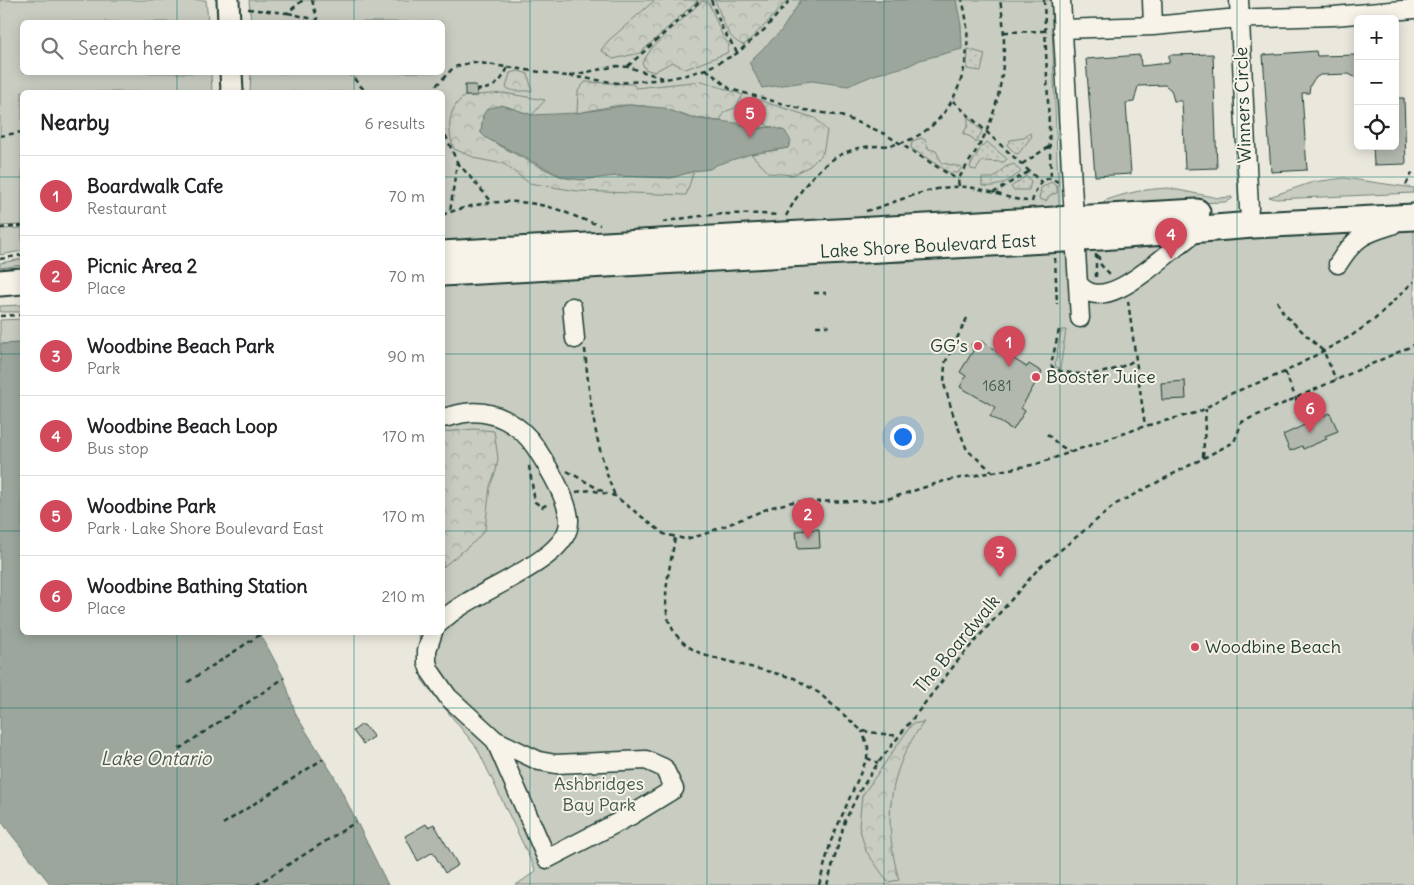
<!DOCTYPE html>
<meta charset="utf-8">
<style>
:root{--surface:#fff;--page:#f2f2f2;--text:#202124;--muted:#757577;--line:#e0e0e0;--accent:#d1495b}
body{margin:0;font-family:Delius,sans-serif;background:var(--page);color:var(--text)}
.controls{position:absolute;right:15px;top:15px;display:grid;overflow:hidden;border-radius:8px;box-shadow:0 2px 12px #0003}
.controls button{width:45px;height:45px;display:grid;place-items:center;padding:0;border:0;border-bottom:1px solid var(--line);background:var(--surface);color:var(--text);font:25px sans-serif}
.you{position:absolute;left:902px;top:436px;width:18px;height:18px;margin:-12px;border:4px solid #fff;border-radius:50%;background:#1a73e8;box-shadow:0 0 0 8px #1a73e833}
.badge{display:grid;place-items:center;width:32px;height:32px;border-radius:50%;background:var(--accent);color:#fff;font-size:16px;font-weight:700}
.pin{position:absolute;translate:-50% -41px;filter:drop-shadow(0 1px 2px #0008)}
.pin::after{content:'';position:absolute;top:26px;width:18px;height:15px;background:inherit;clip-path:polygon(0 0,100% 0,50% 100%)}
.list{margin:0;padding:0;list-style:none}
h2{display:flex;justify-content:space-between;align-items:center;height:65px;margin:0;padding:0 20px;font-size:21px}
h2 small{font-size:16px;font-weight:400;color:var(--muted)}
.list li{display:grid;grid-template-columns:32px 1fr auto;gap:15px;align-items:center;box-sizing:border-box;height:80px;padding:0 20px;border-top:1px solid var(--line)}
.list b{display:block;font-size:19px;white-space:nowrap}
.list p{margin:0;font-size:16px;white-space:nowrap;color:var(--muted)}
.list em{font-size:16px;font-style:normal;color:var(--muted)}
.icon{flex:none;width:28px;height:28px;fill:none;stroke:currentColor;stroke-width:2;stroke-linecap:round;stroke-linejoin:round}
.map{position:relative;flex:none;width:1414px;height:885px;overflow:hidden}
.search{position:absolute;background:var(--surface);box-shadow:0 2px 12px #0003;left:20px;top:20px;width:425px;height:55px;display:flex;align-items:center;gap:12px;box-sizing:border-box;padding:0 18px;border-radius:8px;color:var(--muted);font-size:19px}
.panel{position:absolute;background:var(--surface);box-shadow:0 2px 12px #0003;left:20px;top:90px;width:425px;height:545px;border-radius:8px}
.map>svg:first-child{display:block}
.green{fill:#c8ccc1;stroke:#74847a}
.forest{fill:url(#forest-crowns);stroke:#74847a}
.garden{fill:url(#garden-dots);stroke:#74847a}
.water{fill:#9ca69c;stroke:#6a7c72}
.building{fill:#b2b8ae;stroke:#1f3d34}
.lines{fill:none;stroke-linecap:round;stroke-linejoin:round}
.minor-casing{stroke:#1f3d34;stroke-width:21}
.major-casing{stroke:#1f3d34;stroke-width:25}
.highway-casing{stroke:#1f3d34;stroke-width:29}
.path{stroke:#1f3d34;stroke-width:2.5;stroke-dasharray:5 4;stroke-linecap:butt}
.minor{stroke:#f7f3e8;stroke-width:18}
.major{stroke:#f7f3e8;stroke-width:21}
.highway{stroke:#f7f3e8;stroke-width:25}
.grid{fill:none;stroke:#0f766e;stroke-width:1;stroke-opacity:0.55}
.poi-dot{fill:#d1495b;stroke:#f7f3e8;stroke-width:2}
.labels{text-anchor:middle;stroke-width:4;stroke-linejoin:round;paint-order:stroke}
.number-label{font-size:15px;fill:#445c52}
.street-label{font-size:18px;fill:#1f3d34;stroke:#f7f3e8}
.poi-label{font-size:18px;fill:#1f3d34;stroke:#f7f3e8;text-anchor:start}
.park-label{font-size:18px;fill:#415a50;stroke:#f7f3e8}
.water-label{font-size:19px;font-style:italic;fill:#445c53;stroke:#f7f3e8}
</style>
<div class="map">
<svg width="1414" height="885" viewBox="0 0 1414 885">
<defs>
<pattern id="forest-crowns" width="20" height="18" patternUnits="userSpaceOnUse" patternTransform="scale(1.25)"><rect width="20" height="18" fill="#c8ccc1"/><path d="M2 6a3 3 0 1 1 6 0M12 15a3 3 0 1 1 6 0" fill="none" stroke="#abb0a6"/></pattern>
<pattern id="garden-dots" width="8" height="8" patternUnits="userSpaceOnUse" patternTransform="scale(1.25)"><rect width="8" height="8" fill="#c8ccc1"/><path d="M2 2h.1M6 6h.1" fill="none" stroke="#abb0a6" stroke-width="1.8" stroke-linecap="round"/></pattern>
</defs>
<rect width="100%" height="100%" fill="#eae8dd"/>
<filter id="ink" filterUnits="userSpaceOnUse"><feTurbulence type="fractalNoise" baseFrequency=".02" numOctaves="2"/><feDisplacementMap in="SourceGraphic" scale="10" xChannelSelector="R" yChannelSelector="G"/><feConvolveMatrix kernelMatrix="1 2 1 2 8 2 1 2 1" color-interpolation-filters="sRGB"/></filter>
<g filter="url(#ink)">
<path class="green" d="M0,0H206L208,22H22V72L211,73L212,92H22V225L0,226Z
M249,0H1051L1059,208L443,243L442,92H250L251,73L442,72V22H251Z
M1344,178L1414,188V193L1276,199L1269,197L1313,182Z
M1168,188L1218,198L1232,197V199L1225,202L1104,206V201C1125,193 1145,189 1168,188Z
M1361,225L1370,236L1414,228V885H516L536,871L477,748L422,680L419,633L442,632L443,280L788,265L911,262L928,253Z
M22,228V251L0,255V229Z
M22,259V265L0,268V263Z
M22,305V312H0V306Z
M22,319V343L0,344V320Z"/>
<path class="forest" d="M655,0H698L640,53L613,59L601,50L608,41Z
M715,0H787L766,24L744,45C725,39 722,16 715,0Z
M702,1L709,3L723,37L729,45L727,53L686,69L672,62L654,72L645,69L642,63L652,48Z
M519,71L528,74L532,91H514L506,88L510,73Z
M702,81L743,95L735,108L724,112L720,121C690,119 662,107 632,105C615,104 595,110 577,113L578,91L585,82L633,84L636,88Z
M504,93L545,100L532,115L502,105L483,115L481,133C488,141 555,176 566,178C585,181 600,176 619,176C648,175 665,181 694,171L686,195L577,191L529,183L504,164L478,159L454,149C447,131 447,108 465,96Z
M752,98L815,118L827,131L823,153L810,166L793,175L769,173L751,154L788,148L773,127L767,126Z
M474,429L494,431L498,458L496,471L490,486L485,530L475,541L443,567V432Z
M924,722C887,770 883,823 899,880L888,882L866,851L859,826L862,796L912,724Z"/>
<path class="garden" d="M968,49L985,54L981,71L967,69Z
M968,117L982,131L976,143L971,137L963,134L968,125Z
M1030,133L1032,136L1019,153L1016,154L1007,145L1010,140L1024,138Z
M921,138L925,140L929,149L936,151L942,163L962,167L958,173H950L911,148L912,141Z
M987,142L1007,159L1004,162L982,161L976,170L971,169L970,166L982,146Z
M1014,164L1021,172C1008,181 1000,188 982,186V178H994L1005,167Z
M1026,176L1031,181L1029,190H1013L1011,187Z
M1051,182L1057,187V193L1050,195L1046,201L1039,199L1041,188Z
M1061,330H1066L1060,369L1055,366Z"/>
<path class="water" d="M801,0H956L961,25L962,49L920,60L908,66L874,75L848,86L812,81L762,88L749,62L781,31Z
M502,105L532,115L577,113L629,105L664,108L690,118L736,123L759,128L773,127L785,131L791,141L788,148L751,154L716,165L710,169L694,171L671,178L616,176L581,180L563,177L486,138L481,133L483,115L487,109Z
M22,343V632L260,633L284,678L296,715L334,776L388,885H51L0,820V344Z"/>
<path class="building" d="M1316,51L1317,56L1358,55V79L1349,74L1320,75L1314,79L1310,86L1309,93H1302L1307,170L1271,172L1263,55Z
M1213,54L1217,168L1185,169L1182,101H1174L1171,90L1165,85L1138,86L1134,102L1126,103L1131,174L1095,176L1086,59L1140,55L1141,66L1169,63V55Z
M465,85H476L477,96H465Z
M1395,98H1404L1406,164L1374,165L1373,146H1395Z
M1011,332L1013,333L1007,355L1027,367L1029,364L1042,372L1021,408L1025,411L1013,430L990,416L995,407L960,387L966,376L960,372L973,351L971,344L981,341L998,352Z
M1185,381L1186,399L1162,400L1161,383Z
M1330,413L1338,431L1325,436L1327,439L1303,449L1302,446L1290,451L1283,435Z
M819,529L820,548L798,549L796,531Z
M361,725H364L374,737L363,744L353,731Z
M426,824L428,827L434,824L458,865L445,873L433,852L418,861L405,836Z"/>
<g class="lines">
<g class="minor-casing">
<path id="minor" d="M1061,0L1080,318
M1152,0L1153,26
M1239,0L1249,209
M1062,29L1153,26L1228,19L1334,16L1414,9
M1338,264C1355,237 1363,234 1392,225
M1078,283C1106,322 1172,244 1200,230
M572,307L575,339
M442,418C450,417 457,414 465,413C493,409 521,424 536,448C547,465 568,499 569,520C571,562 470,591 442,621
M433,632L427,650V662L430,671L448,697L495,740L539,761L556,764L646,760L664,768L674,789L630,816L547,859L495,740"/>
</g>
<g class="major-casing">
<path id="major" d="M228,0L229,22
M231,72L232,92"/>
</g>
<g class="highway-casing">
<path id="highway" d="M442,254L1197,212
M442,273L1100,237L1253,225L1414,217
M0,283L22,281"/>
</g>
<path class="path" d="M312,0L318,22
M711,0L723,30L737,52
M1044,0L1051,178
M248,9L287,13L303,0
M288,13L309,18L316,22
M1004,32L1045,31
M628,66L701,0
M706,69L730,89L805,110L841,116L869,127L885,134L958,180
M348,72L366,92
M569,76L618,83L665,79
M476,90C494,89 501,83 508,67
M430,92L454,67L473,62L567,76L617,66L628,67L666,79L686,75L706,69L736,54L765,29L790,0
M953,101L1041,182
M442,127L457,162L450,212
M0,136L22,132
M457,162L492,202
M1022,164L1050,146
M1406,185L1414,169
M959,186L958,180C967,164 980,147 987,130C1004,90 1008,43 1000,0
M993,193L1028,172
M1032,202C1035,191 1039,180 1051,178L1058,182
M866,211C899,202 932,184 967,187C988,189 1007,199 1027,201
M442,215C479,201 514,197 553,208C569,213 584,221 600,225
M786,216C801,188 820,161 852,150C867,144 885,148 901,143C959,125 978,53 962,0
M663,222C702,214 738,212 779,215
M0,228L22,226
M1096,254V279
M1098,255L1101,265L1111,275
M1055,258L1057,304
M0,259L22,255
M814,293H826
M1128,301L1145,426
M1277,301L1284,314L1324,352L1336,380
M0,316L22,315
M967,318L945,363L944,384L953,414L967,450L993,472
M816,326H829
M1059,330L1051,365L1054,369C1082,378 1109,375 1135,360
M585,349C589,400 596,449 615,496
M1285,372L1308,428
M1047,434L1059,445L1071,452
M1203,457L1206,409
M529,466L535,502L542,507L550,503
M567,471L604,492
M576,492L591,490L615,496L664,534L685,539L702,535L772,507L792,502L873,501L891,498L944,481L1037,464L1145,426L1199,412L1225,396L1285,372L1351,336L1374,320L1414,281
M675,538C667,586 649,634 707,656L794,678L819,693L862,731L898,736
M188,682L261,634
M179,749L284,678
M867,758L878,763
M223,824L323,759
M256,885L356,822
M819,885L831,841L867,758L868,747L862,731
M827,885L845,821L859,792L878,763L960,658L1039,568L1116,504L1234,442L1242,422L1414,345"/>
<use href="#minor" class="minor"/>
<use href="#major" class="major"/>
<use href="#highway" class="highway"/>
</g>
</g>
<path class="grid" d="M177,0V22M354,0V22M530,0V885M707,0V885M884,0V885M1060,0V885M1237,0V885M177,72V92M354,72V92M0,177H22M442,177H1414M0,354H22M442,354H1414M0,531H22M442,531H1414M177,632V885M354,632V885M0,708H1414"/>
<g class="poi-dot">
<circle cx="978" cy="346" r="5"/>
<circle cx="1036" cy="377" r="5"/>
<circle cx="1195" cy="647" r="5"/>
</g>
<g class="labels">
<g class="number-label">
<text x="997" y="391">1681</text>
</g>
<g class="street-label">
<text transform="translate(1243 105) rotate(-92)" y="6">Winners Circle</text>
<text transform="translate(928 246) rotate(-3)" y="6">Lake Shore Boulevard East</text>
<text transform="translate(957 644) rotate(-50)" y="6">The Boardwalk</text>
</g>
<g class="poi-label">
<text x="968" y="352" text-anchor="end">GG’s</text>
<text x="1046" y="383">Booster Juice</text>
<text x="1205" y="653">Woodbine Beach</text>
</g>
<g class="park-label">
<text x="599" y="790">Ashbridges<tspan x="599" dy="21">Bay Park</tspan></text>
</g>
<g class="water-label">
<text x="156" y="765">Lake Ontario</text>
</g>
</g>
</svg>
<div class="controls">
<button>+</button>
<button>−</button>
<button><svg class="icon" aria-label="locate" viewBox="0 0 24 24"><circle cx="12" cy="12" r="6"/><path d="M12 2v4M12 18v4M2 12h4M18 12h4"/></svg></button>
</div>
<div class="you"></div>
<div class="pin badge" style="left:1009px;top:367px">1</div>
<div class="pin badge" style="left:808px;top:539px">2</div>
<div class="pin badge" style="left:1000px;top:577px">3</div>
<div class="pin badge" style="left:1171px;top:259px">4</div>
<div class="pin badge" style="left:750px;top:138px">5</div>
<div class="pin badge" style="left:1310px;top:433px">6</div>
<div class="search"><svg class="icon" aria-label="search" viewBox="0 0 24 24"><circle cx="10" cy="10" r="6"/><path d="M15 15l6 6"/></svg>Search here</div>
<section class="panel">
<h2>Nearby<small>6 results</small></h2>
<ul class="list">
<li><span class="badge">1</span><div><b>Boardwalk Cafe</b><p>Restaurant</p></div><em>70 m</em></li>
<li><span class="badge">2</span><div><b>Picnic Area 2</b><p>Place</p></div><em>70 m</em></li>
<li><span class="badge">3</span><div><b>Woodbine Beach Park</b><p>Park</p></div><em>90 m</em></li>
<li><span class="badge">4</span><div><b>Woodbine Beach Loop</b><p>Bus stop</p></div><em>170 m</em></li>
<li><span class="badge">5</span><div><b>Woodbine Park</b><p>Park · Lake Shore Boulevard East</p></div><em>170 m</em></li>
<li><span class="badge">6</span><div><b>Woodbine Bathing Station</b><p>Place</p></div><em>210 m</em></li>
</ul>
</section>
</div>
